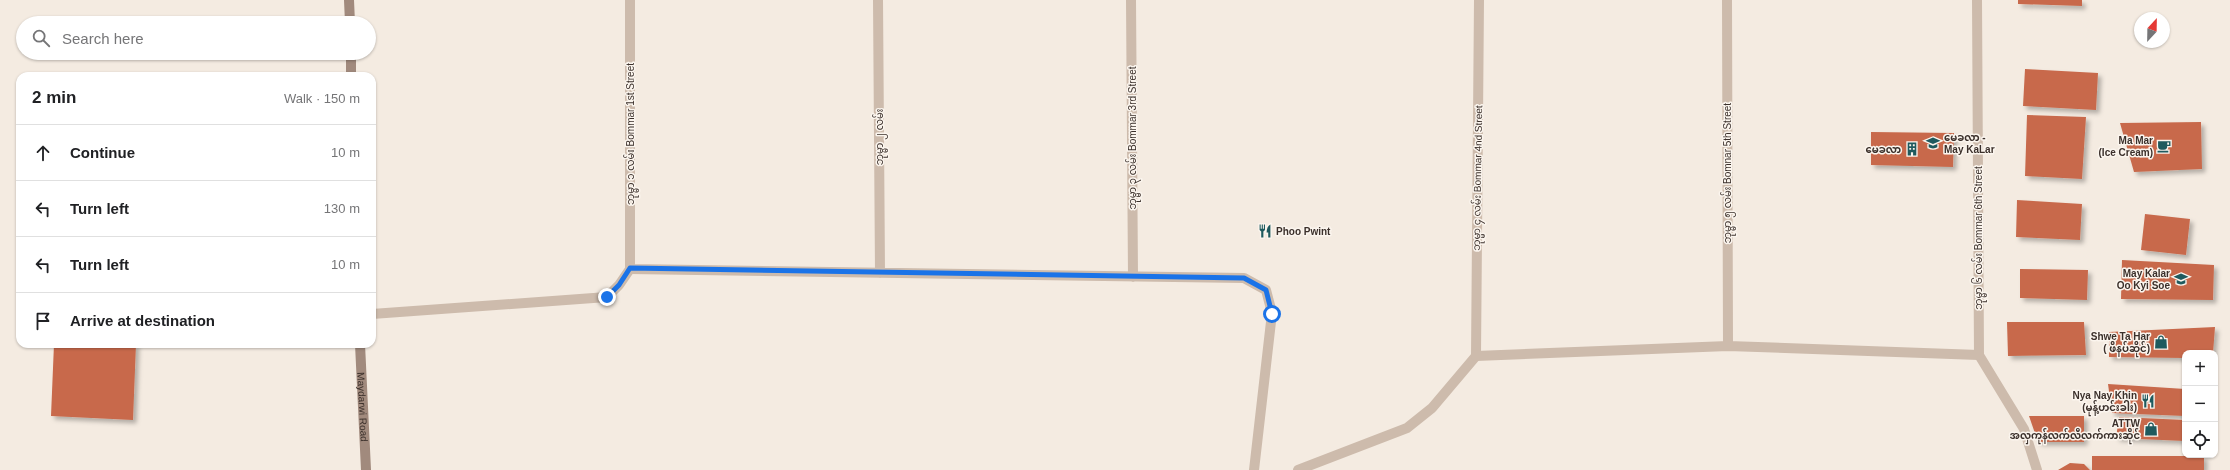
<!DOCTYPE html>
<meta charset="utf-8">
<style>
:root{--surface:#fff;--page:#f6f6f6;--text:#202124;--muted:#757577;--line:#e0e0e0}
body{margin:0;font-family:Helvetica,"Noto Sans Myanmar",sans-serif;background:var(--page);color:var(--text)}
.controls{position:absolute;right:12px;bottom:12px;display:grid;overflow:hidden;border-radius:8px;box-shadow:0 1px 3px #0004}
.controls button{width:36px;height:36px;display:grid;place-items:center;padding:0;border:0;border-bottom:1px solid var(--line);background:var(--surface);color:var(--text);font:20px sans-serif}
.compass{position:absolute;left:2134px;top:12px;width:36px;height:36px;border-radius:50%;background:var(--surface);box-shadow:0 1px 3px #0004;rotate:22deg}
.stop{position:absolute;width:12px;height:12px;margin:-9px;border:3px solid #1a73e8;border-radius:50%;background:#fff}
.stop.end{background:#1a73e8;border-color:#fff;box-shadow:0 1px 4px #0008}
.list{margin:0;padding:0;list-style:none}
h2{display:flex;justify-content:space-between;align-items:center;height:52px;margin:0;padding:0 16px;font-size:17px}
h2 small{font-size:13px;font-weight:400;color:var(--muted)}
.list li{display:grid;grid-template-columns:26px 1fr auto;gap:12px;align-items:center;box-sizing:border-box;height:56px;padding:0 16px;border-top:1px solid var(--line)}
.list b{display:block;font-size:15px;white-space:nowrap}
.list em{font-size:13px;font-style:normal;color:var(--muted)}
.icon{flex:none;width:22px;height:22px;fill:none;stroke:currentColor;stroke-width:2;stroke-linecap:round;stroke-linejoin:round}
.map{position:relative;flex:none;width:2230px;height:470px;overflow:hidden}
.search{position:absolute;background:var(--surface);box-shadow:0 1px 3px #0004;left:16px;top:16px;width:360px;height:44px;display:flex;align-items:center;gap:10px;box-sizing:border-box;padding:0 14px;border-radius:22px;color:var(--muted);font-size:15px}
.panel{position:absolute;background:var(--surface);box-shadow:0 1px 3px #0004;left:16px;top:72px;width:360px;height:276px;border-radius:12px}
.map>svg:first-child{display:block}
.building{fill:#c8694b;filter:url(#shadow)}
.lines{fill:none;stroke-linecap:round;stroke-linejoin:round}
.lane{stroke:#cdbbac;stroke-width:10}
.street{stroke:#cdbbac;stroke-width:10}
.secondary{stroke:#a18a7d;stroke-width:10}
.route{stroke:#1a73e8;stroke-width:5}
.labels{text-anchor:middle;stroke-width:3;stroke-linejoin:round;paint-order:stroke}
.street-label{font-size:10px;fill:#3b302b;stroke:#fbf5ee}
.poi-label{font-size:10px;font-weight:bold;fill:#3b302b;stroke:#fbf5ee;text-anchor:end}
</style>
<div class="map">
<svg width="2230" height="470" viewBox="0 0 2230 470">
<defs>
<filter id="shadow"><feDropShadow dx="3.5" dy="3.5" stdDeviation="2" flood-color="#0004"/></filter>
</defs>
<rect width="100%" height="100%" fill="#f4ebe1"/>
<path class="building" d="M2018,0H2082V6L2018,4Z
M2025,69L2098,73L2096,110L2023,106Z
M2027,115L2086,117L2082,179L2025,176Z
M2201,122L2202,169L2134,172L2120,123Z
M1871,132L1954,133L1953,167L1871,165Z
M2017,200L2082,204L2080,240L2016,237Z
M2145,214L2190,219L2186,255L2141,250Z
M2122,260L2214,265L2213,300L2121,299Z
M2020,269L2088,270L2087,300L2020,298Z
M2007,322H2084L2086,355L2008,356Z
M2215,327L2213,353H2185V358L2109,357V332Z
M54,344H136L133,420L51,416Z
M2108,384L2185,389V416L2112,413Z
M2029,416H2084V442H2038Z
M2119,417L2185,420V441L2116,438Z
M2092,456H2204V470H2092Z
M2070,463L2084,464L2090,470H2058Z"/>
<g class="lines">
<path class="lane" d="M372,314L607,297L619,285L630,269
M1979,355L2024,429L2037,470
M1298,470L1407,428L1432,408L1476,356"/>
<path class="street" d="M630,0V269L1244,278L1266,290L1272,313L1254,470
M878,0L880,273
M1131,0L1133,277
M1479,0L1476,356L1728,346L1979,355L1977,0
M1727,0L1728,346"/>
<g class="secondary">
<path d="M349,0L350,23"/>
<path d="M351,53V76"/>
<path id="s1" d="M360,344L366,470"/>
</g>
</g>
<g class="lines">
<path class="route" d="M607,297L619,285L630,268L1244,278L1266,290L1272,314"/>
</g>
<defs>
<g id="school-bare" transform="scale(1.08)"><path d="M0-5L7-2L0 1L-7-2ZM-4 1L0 2.5L4 1V4Q0 6-4 4Z" fill="#1f5a5e" stroke="#fbf5ee" stroke-width="2.5" paint-order="stroke"/></g>
<g id="cafe-bare" transform="scale(1.08)"><path d="M-5.5-4.5H6V0H3Q3 3.5 0 3.5H-2.5Q-5.5 3.5-5.5 0ZM3-3.2v2h1.7v-2ZM-6 4.5H4V6H-6Z" fill="#1f5a5e" stroke="#fbf5ee" stroke-width="2.5" paint-order="stroke"/></g>
<g id="building-bare" transform="scale(1.08)"><path d="M-4-6H4V6H1V3H-1V6H-4ZM-2.5-4.3h1.7v1.8h-1.7ZM.8-4.3h1.7v1.8H.8ZM-2.5-1h1.7V.8h-1.7ZM.8-1h1.7V.8H.8Z" fill="#1f5a5e" stroke="#fbf5ee" stroke-width="2.5" paint-order="stroke"/></g>
<g id="restaurant-bare" transform="scale(1.08)"><path d="M-5-6h1v4h1v-4h1v4h1v-4h1v5L-1.5 .5V6h-2V.5L-5-1ZM5-6V6H3V1.5H1.5Q1.5-4 5-6Z" fill="#1f5a5e" stroke="#fbf5ee" stroke-width="2.5" paint-order="stroke"/></g>
<g id="shop-bare" transform="scale(1.08)"><path d="M-5-2.5h2.3a2.7 3.5 0 0 1 5.4 0H5L5.5 6h-11ZM-1.5-2.5h3a1.5 2.3 0 0 0-3 0Z" fill="#1f5a5e" stroke="#fbf5ee" stroke-width="2.5" paint-order="stroke"/></g>
</defs>
<g fill-rule="evenodd">
<use href="#school-bare" x="1933" y="143"/>
<use href="#cafe-bare" x="2164" y="146"/>
<use href="#building-bare" x="1912" y="149"/>
<use href="#restaurant-bare" x="1265" y="231"/>
<use href="#school-bare" x="2181" y="279"/>
<use href="#shop-bare" x="2161" y="342"/>
<use href="#restaurant-bare" x="2148" y="401"/>
<use href="#shop-bare" x="2151" y="429"/>
</g>
<g class="labels">
<g class="street-label">
<text transform="translate(630 134) rotate(-90)" y="4">ဘုမ္မာ ၁ လမ်း Bommar 1st Street</text>
<text transform="translate(879 137) rotate(-90)" y="4">ဘုမ္မာ ၂ လမ်း</text>
<text transform="translate(1132 138) rotate(-90)" y="4">ဘုမ္မာ ၃ လမ်း Bommar 3rd Street</text>
<text transform="translate(1727 173) rotate(-90)" y="4">ဘုမ္မာ ၅ လမ်း Bomnar 5th Street</text>
<text transform="translate(1477 178) rotate(-89)" y="4">ဘုမ္မာ ၄ လမ်း Bommar 4nd Street</text>
<text transform="translate(1978 238) rotate(-90)" y="4">ဘုမ္မာ ၆ လမ်း Bommar 6th Street</text>
<text dy="4" stroke="none"><textPath href="#s1" startOffset="63">Maydarwi Road</textPath></text>
</g>
<g class="poi-label">
<text x="1944" y="141" text-anchor="start">မေခလာ -<tspan x="1944" dy="12">May KaLar</tspan></text>
<text x="2153" y="144">Ma Mar<tspan x="2153" dy="12">(Ice Cream)</tspan></text>
<text x="1901" y="153">မေခလာ</text>
<text x="1276" y="235" text-anchor="start">Phoo Pwint</text>
<text x="2170" y="277">May Kalar<tspan x="2170" dy="12">Oo Kyi Soe</tspan></text>
<text x="2150" y="340">Shwe Ta Har<tspan x="2150" dy="12">( ဖိနပ်ဆိုင်)</tspan></text>
<text x="2137" y="399">Nya Nay Khin<tspan x="2137" dy="12">(မုန့်ဟင်းခါး)</tspan></text>
<text x="2140" y="427">ATTW<tspan x="2140" dy="12">အလှကုန်လက်လီလက်ကားဆိုင်</tspan></text>
</g>
</g>
</svg>
<div class="controls">
<button>+</button>
<button>−</button>
<button><svg class="icon" aria-label="locate" viewBox="0 0 24 24"><circle cx="12" cy="12" r="6"/><path d="M12 2v4M12 18v4M2 12h4M18 12h4"/></svg></button>
</div>
<svg class="compass" viewBox="-18 -18 36 36"><path d="M0-13l5 13h-10z" fill="#e53935"/><path d="M0 13l5-13h-10z" fill="#757577"/></svg>
<div class="stop" style="left:1272px;top:314px"></div>
<div class="stop end" style="left:607px;top:297px"></div>
<div class="search"><svg class="icon" aria-label="search" viewBox="0 0 24 24"><circle cx="10" cy="10" r="6"/><path d="M15 15l6 6"/></svg>Search here</div>
<section class="panel">
<h2>2 min<small>Walk · 150 m</small></h2>
<ul class="list">
<li><svg class="icon" aria-label="ahead" viewBox="0 0 24 24"><path d="M12 20V5M6 11l6-6 6 6"/></svg><div><b>Continue</b></div><em>10 m</em></li>
<li><svg class="icon" aria-label="left" viewBox="0 0 24 24"><path d="M17 20v-9H6M10 6l-5 5 5 5"/></svg><div><b>Turn left</b></div><em>130 m</em></li>
<li><svg class="icon" aria-label="left" viewBox="0 0 24 24"><path d="M17 20v-9H6M10 6l-5 5 5 5"/></svg><div><b>Turn left</b></div><em>10 m</em></li>
<li><svg class="icon" aria-label="arrive" viewBox="0 0 24 24"><path d="M6 21V4h12l-3 4 3 4H6"/></svg><div><b>Arrive at destination</b></div></li>
</ul>
</section>
</div>
